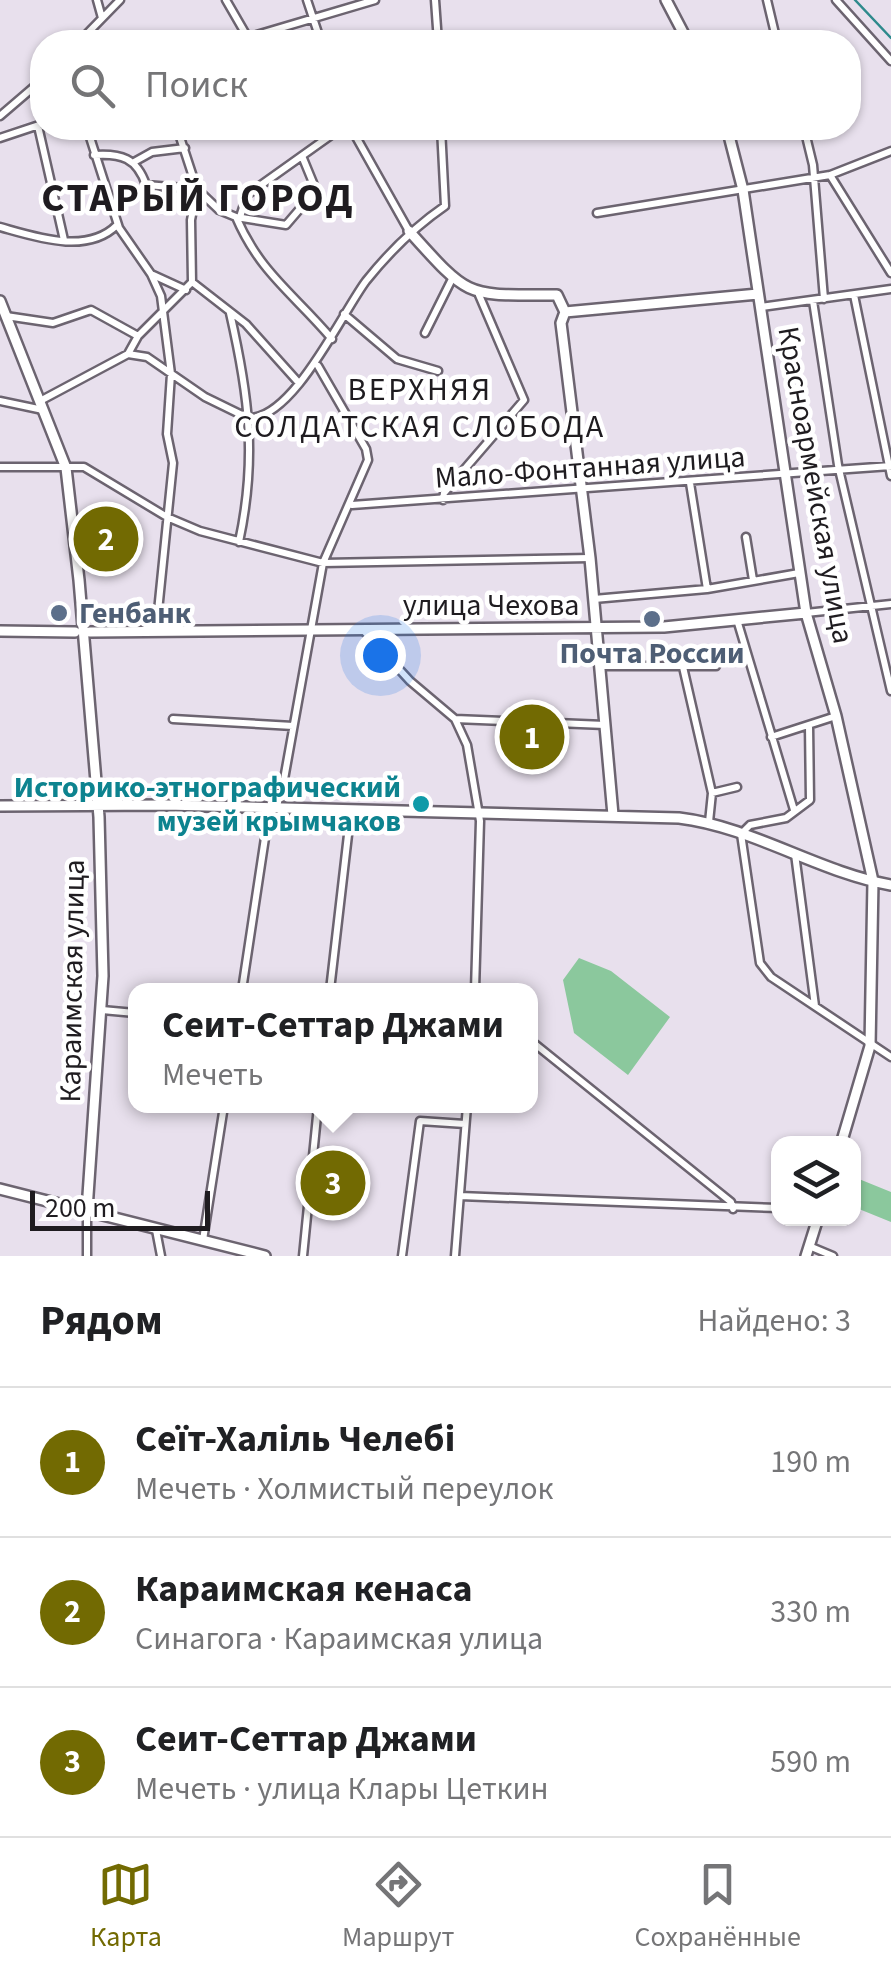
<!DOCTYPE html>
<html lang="ru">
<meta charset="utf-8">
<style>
:root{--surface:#fff;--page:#f6f6f6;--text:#202124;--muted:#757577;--line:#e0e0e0;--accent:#726a02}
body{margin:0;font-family:"Source Sans 3",sans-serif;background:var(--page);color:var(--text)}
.controls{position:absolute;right:30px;bottom:30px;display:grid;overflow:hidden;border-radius:20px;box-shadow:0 2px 8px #0004}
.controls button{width:90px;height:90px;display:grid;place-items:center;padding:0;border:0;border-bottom:2px solid var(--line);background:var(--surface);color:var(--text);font:50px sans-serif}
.scale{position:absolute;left:30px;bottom:25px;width:180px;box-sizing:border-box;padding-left:10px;border:5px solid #1f1c20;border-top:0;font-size:28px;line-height:35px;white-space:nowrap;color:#1f1c20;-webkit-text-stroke:8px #fff;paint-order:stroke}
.you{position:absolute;left:380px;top:655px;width:35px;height:35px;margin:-25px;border:8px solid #fff;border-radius:50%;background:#1a73e8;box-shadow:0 0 0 15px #1a73e833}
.badge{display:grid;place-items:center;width:65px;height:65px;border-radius:50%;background:var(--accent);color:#fff;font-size:32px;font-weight:700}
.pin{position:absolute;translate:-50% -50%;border:5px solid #fff;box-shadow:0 2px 10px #0006}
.popup{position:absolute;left:128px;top:983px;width:410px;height:130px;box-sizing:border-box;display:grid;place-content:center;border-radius:20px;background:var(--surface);filter:drop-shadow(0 2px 8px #0005);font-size:32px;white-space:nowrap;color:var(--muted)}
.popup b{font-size:38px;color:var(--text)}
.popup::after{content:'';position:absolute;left:50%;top:100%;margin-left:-20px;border:20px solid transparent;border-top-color:var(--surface)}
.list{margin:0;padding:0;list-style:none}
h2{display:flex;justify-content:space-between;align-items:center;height:130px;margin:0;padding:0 40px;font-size:42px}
h2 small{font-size:32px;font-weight:400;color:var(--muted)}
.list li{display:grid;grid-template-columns:65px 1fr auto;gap:30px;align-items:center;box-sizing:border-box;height:150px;padding:0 40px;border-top:2px solid var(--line)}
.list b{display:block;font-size:38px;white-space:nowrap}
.list p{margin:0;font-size:32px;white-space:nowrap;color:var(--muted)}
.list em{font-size:32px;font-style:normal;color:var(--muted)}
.icon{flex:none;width:55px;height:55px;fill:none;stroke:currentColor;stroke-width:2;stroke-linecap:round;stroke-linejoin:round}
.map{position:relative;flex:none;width:891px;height:1256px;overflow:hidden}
.search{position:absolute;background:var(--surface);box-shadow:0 2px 8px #0004;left:30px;right:30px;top:30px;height:110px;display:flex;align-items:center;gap:25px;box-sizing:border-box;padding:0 35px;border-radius:40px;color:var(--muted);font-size:38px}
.sheet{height:580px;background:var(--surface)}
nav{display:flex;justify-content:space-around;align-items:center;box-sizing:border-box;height:140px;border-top:2px solid var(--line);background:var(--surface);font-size:28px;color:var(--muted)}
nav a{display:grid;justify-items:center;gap:5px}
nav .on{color:var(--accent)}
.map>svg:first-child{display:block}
.green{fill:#8bc89d}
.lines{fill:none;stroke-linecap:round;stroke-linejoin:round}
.stream{stroke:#2e8a8c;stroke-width:2.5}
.street-casing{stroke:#6c6470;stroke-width:11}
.secondary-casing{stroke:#6c6470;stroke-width:14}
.street{stroke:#fff;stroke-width:6}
.secondary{stroke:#fff;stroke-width:9}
.service-dot{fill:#5c6f8a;stroke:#fff;stroke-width:4}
.culture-dot{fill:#0f9aa8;stroke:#fff;stroke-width:4}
.labels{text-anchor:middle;stroke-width:9;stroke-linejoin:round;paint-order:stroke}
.street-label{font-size:30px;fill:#1f1c20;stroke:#fff}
.service-label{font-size:30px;font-weight:bold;fill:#4e5e75;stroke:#fff;text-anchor:start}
.culture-label{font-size:30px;font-weight:bold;fill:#0d838f;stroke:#fff;text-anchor:end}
.neighbourhood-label{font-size:32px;letter-spacing:2.5px;fill:#1f1c20;stroke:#fff}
.district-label{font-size:40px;font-weight:bold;letter-spacing:2.5px;fill:#1f1c20;stroke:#fff}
</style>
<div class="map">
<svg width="891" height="1256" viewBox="0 0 891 1256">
<rect width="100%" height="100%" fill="#e8e0ed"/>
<path class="green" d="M579,958L611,971L670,1017L628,1075L574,1033L563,980Z
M854,1177L891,1192V1222L854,1207Z"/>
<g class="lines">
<path class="stream" d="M855,0L891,38"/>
<g class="street-casing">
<path id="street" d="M97,0L102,18
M226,0L248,38
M307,0L321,42
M435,0L438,42
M767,0L777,42
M836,0L891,61
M79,42L120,0
M233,42L375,0
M0,116L42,80
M38,126L64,240
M87,128L119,228L151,274L161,296L171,374L167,434L173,463L156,631
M177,128L197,189L191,220L192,282
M351,128L409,231
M804,128L813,165L824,299
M0,138L42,124
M94,155C121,153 137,158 146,185L144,194
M134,162L152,152L185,148
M830,175L891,273
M146,185L197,189L219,210L236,217L286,225L316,190L302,156
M597,213L830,175L891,151
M236,217C260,273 294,294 332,339
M240,217L247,195L341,128
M0,227C36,237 87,255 117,225
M151,274L186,290
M192,282L246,324L298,382
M854,295L891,476
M813,301L838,465L891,691
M761,307L891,289
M230,313C249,396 257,458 239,542
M344,314L397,359L438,371
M6,316L53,323L91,310L138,336
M425,333L452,279
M128,354L147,357L205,397L248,418C293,420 342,313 366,281C390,251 413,228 445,206L441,128
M0,401L43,410
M40,401L128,354L138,336L192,282
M0,467H84L167,517L200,531L323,563L590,558
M690,483L707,589
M443,500L444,493L524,400L479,295
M352,505L891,466
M746,537L753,580
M594,599L707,589L799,573
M806,613L891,604
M738,623L794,810
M364,631L410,681L455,719L467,745L480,821L475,990
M599,666H716
M683,667L712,793L709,822
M173,719L293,726
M455,719L605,725
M809,726L810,800L786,818L750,825L741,834L760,963L771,977L891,1057
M771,737L836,716
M712,793L737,787
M795,854L815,1006
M242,990L268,818L281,796L323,563L368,460L366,449L318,366
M330,990L351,809
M102,1010L135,1013
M530,1040L731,1202L733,1209
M460,1196L778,1208
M87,1210V1256
M156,1230L161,1256
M203,1240L224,1106
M809,1246L833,1256
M303,1256L318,1106
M402,1256L420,1121L465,1124
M455,1256L467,1106"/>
</g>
<g class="secondary-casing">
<path id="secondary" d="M666,0L688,42
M727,128L743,190L806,613L836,716L873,881L870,1046L841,1144
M409,231C471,300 465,295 557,295L565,312
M0,301L66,468L79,580L99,817L103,976L87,1210
M565,312L561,323L590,558L613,815
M565,312L758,294
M0,631L75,632
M90,632L664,627L806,613
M0,806L166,805L679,818C753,827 818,872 891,885
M0,1189L265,1256
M806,1256L818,1218"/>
</g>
<use href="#street" class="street"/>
<use href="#secondary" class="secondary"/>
</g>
<g class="service-dot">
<circle cx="59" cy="613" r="10"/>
<circle cx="652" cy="619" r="10"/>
</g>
<circle class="culture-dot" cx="421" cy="804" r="10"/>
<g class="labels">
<g class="street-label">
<text transform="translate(590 467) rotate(-4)" y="10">Мало-Фонтанная улица</text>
<text transform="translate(816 485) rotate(80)" y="10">Красноармейская улица</text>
<text x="491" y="615">улица Чехова</text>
<text transform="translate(72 981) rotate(-89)" y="10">Караимская улица</text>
</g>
<g class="service-label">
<text x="79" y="623">Генбанк</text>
<text x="652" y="663" text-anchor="middle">Почта России</text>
</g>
<g class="culture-label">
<text x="401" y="797">Историко-этнографический<tspan x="401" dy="34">музей крымчаков</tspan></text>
</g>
<g class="neighbourhood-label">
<text x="420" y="400">ВЕРХНЯЯ<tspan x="420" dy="37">СОЛДАТСКАЯ СЛОБОДА</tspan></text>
</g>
<g class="district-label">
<text x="198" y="211">СТАРЫЙ ГОРОД</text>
</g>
</g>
</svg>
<div class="controls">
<button><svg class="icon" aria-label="layers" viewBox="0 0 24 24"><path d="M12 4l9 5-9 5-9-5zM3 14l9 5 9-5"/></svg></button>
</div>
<div class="scale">200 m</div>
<div class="you"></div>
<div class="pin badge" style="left:532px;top:737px">1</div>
<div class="pin badge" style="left:106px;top:539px">2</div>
<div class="pin badge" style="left:333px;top:1183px">3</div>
<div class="popup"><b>Сеит-Сеттар Джами</b>Мечеть</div>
<div class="search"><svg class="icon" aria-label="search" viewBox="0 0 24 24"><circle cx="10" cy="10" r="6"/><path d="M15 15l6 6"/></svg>Поиск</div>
</div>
<section class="sheet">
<h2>Рядом<small>Найдено: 3</small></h2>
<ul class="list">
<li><span class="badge">1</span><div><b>Сеїт-Халіль Челебі</b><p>Мечеть · Холмистый переулок</p></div><em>190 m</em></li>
<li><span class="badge">2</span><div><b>Караимская кенаса</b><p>Синагога · Караимская улица</p></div><em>330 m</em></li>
<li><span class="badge">3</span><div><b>Сеит-Сеттар Джами</b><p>Мечеть · улица Клары Цеткин</p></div><em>590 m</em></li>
</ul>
</section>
<nav>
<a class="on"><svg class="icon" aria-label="map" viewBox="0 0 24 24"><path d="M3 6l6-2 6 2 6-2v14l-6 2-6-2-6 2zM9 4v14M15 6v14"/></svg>Карта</a>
<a><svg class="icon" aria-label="directions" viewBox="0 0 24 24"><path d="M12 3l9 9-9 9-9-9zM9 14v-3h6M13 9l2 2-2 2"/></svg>Маршрут</a>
<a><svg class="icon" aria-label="saved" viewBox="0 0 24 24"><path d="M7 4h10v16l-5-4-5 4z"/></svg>Сохранённые</a>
</nav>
